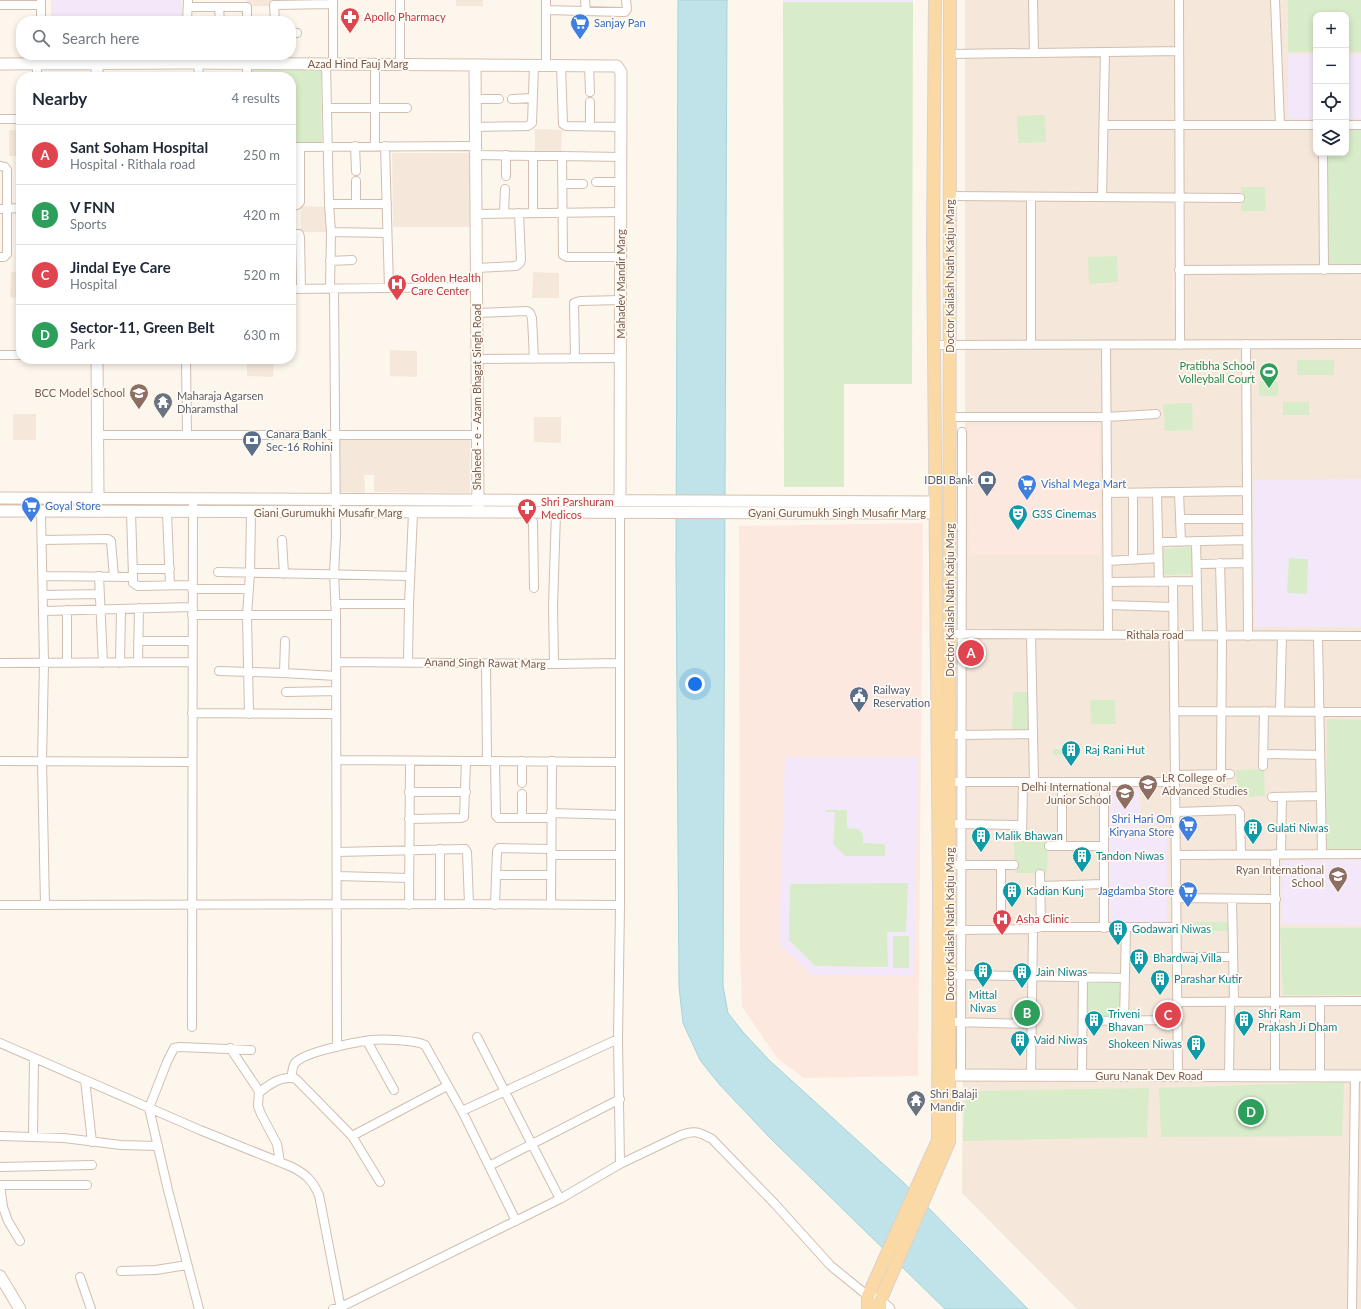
<!DOCTYPE html>
<meta charset="utf-8">
<style>
:root{--surface:#fff;--page:#f6f6f7;--text:#1f2937;--muted:#747a83;--line:#e0e1e3;--accent:#0f766e}
body{margin:0;font-family:Lato,sans-serif;background:var(--page);color:var(--text)}
.controls{position:absolute;right:12px;top:12px;display:grid;overflow:hidden;border-radius:8px;box-shadow:0 2px 6px #0003}
.controls button{width:36px;height:36px;display:grid;place-items:center;padding:0;border:0;border-bottom:1px solid var(--line);background:var(--surface);color:var(--text);font:20px sans-serif}
.you{position:absolute;left:695px;top:684px;width:14px;height:14px;margin:-10px;border:3px solid #fff;border-radius:50%;background:#1a73e8;box-shadow:0 0 0 6px #1a73e833}
.badge{display:grid;place-items:center;width:26px;height:26px;border-radius:50%;background:var(--accent);color:#fff;font-size:13px;font-weight:700}
.pin{position:absolute;translate:-50% -50%;border:2px solid #fff;box-shadow:0 1px 4px #0006}
.list{margin:0;padding:0;list-style:none}
h2{display:flex;justify-content:space-between;align-items:center;height:52px;margin:0;padding:0 16px;font-size:17px}
h2 small{font-size:13px;font-weight:400;color:var(--muted)}
.list li{display:grid;grid-template-columns:26px 1fr auto;gap:12px;align-items:center;box-sizing:border-box;height:60px;padding:0 16px;border-top:1px solid var(--line)}
.list b{display:block;font-size:15px;white-space:nowrap}
.list p{margin:0;font-size:13px;white-space:nowrap;color:var(--muted)}
.list em{font-size:13px;font-style:normal;color:var(--muted)}
.icon{flex:none;width:22px;height:22px;fill:none;stroke:currentColor;stroke-width:2;stroke-linecap:round;stroke-linejoin:round}
.map{position:relative;flex:none;width:1361px;height:1309px;overflow:hidden}
.search{position:absolute;background:var(--surface);box-shadow:0 2px 6px #0003;left:16px;top:16px;width:280px;height:44px;display:flex;align-items:center;gap:10px;box-sizing:border-box;padding:0 14px;border-radius:16px;color:var(--muted);font-size:15px}
.panel{position:absolute;background:var(--surface);box-shadow:0 2px 6px #0003;left:16px;top:72px;width:280px;height:292px;border-radius:16px}
.map>svg:first-child{display:block}
.residential{fill:#f5e8da;fill-rule:evenodd}
.commercial{fill:#fde8e0}
.education{fill:#f3e8fa}
.green{fill:#d8ecc9}
.water{fill:#bfe3e8;stroke:#a5d3da}
.lines{fill:none;stroke-linecap:round;stroke-linejoin:round}
.street-casing{stroke:#d1beb0;stroke-width:10}
.secondary-casing{stroke:#d6c0b0;stroke-width:13}
.primary-casing{stroke:#dad1cd;stroke-width:14}
.street{stroke:#fff;stroke-width:8}
.secondary{stroke:#fff;stroke-width:11}
.primary{stroke:#fbd9a5;stroke-width:12}
.labels{text-anchor:middle;stroke-width:3.5;stroke-linejoin:round;paint-order:stroke}
.health-label{font-size:11px;fill:#be3a42;stroke:#fffaf3;text-anchor:start}
.shop-label{font-size:11px;fill:#366cbe;stroke:#fffaf3;text-anchor:start}
.street-label{font-size:11px;fill:#7a5c4d;stroke:#fffaf3}
.leisure-label{font-size:11px;fill:#27864d;stroke:#fffaf3;text-anchor:end}
.education-label{font-size:11px;fill:#785e54;stroke:#fffaf3;text-anchor:end}
.worship-label{font-size:11px;fill:#5b616d;stroke:#fffaf3;text-anchor:start}
.service-label{font-size:11px;fill:#4e5e75;stroke:#fffaf3;text-anchor:start}
.culture-label{font-size:11px;fill:#0d838f;stroke:#fffaf3;text-anchor:start}
</style>
<div class="map">
<svg width="1361" height="1309" viewBox="0 0 1361 1309">
<rect width="100%" height="100%" fill="#fdf6ec"/>
<path class="residential" d="M247,0H273V6H247Z
M456,0H483V6H456Z
M965,0H1361V1309H1077L962,1193L965,644ZM1316,15H1346V153H1316Z
M535,129L562,130L561,155H535Z
M9,130H21V156H9Z
M392,153H471V227H393Z
M301,206L328,207V232H301Z
M11,272H21V298L10,297Z
M533,272L559,273V298H532Z
M390,350L417,351V377L390,376Z
M247,359H274L273,377L247,376Z
M13,414H36V440H13Z
M534,417H561V443L534,442Z
M470,439V493L374,492V475H364L365,493L339,492L338,440Z"/>
<path class="commercial" d="M1185,200V306L1172,307L1173,201Z
M968,426H1099L1100,555H969Z
M923,523L918,1076L804,1078L778,1059L742,1007L740,948L739,526Z"/>
<path class="education" d="M51,0H182V21H51Z
M783,0H913V2H783Z
M1288,54H1316V119L1288,118Z
M1346,54H1361V119H1346Z
M52,55H182V60H52Z
M1361,479V627H1255L1253,480Z
M785,757H918L914,976L812,975L779,944Z
M1109,789H1140V828L1167,829V922H1109Z
M1361,860V925L1281,924L1282,861Z"/>
<path class="green" d="M1288,0H1361V52H1346V15H1316V52H1288Z
M783,2H913L912,384H844V487H784Z
M251,69H321L322,142L291,143V77H251Z
M1045,115L1046,142L1018,143L1017,116Z
M1346,128L1361,129V266L1328,265V153H1346Z
M1241,187H1265L1266,211H1241Z
M1117,256L1118,282L1089,284L1088,257Z
M1297,360H1334V375H1297Z
M1259,382H1278V396H1259Z
M1283,402H1309V415H1283Z
M1192,403L1193,430L1165,431L1163,404Z
M1192,547L1193,574L1164,575L1163,549Z
M1289,558L1308,559L1307,594L1287,593Z
M1013,692H1029L1028,732L1012,731Z
M1090,700H1115L1116,724H1091Z
M1327,719L1361,720V849H1326Z
M1053,749L1074,750V755H1053Z
M1264,769L1265,796L1237,797L1236,770Z
M826,810H847V828L858,829L863,834V843L885,844V856H845L833,844L835,812H826Z
M1014,839H1048L1047,873H1015Z
M908,883L906,932H887L888,967L815,966L789,940L790,884Z
M1189,922H1228V931H1189Z
M1280,928H1361V995H1283Z
M893,936H909V968H893Z
M1122,980L1123,1018H1086V981Z
M1344,1082L1342,1136L1161,1137L1159,1088Z
M1149,1088L1147,1137L963,1141L965,1091Z"/>
<path class="water" d="M678,0H727L723,986L728,1013L743,1032L769,1060L903,1182L1028,1309H945L771,1139L719,1084L700,1060L683,1023L679,987L676,560Z"/>
<g class="lines">
<g class="street-casing">
<path id="street" d="M41,0V21
M333,0V64
M400,0V65
M585,0L586,11
M1033,0L1034,53
M1179,0L1180,345
M1275,0L1280,125
M0,5H41
M188,7H247V21
M219,7L220,21
M546,10L622,12H625L627,9L626,0
M187,21L188,0
M275,21L274,5L333,4
M291,33H297
M950,54L1179,51
M42,55V64
M247,55V77
M276,55V64
M198,63L199,77
M37,64V77
M326,64L329,204H387
M546,65V0
M561,65L563,124L566,126L621,127
M589,65L590,92
M475,99H499
M512,99L533,98
M590,102V126
M327,108H407
M0,119H21
M1104,125H1316
M1346,125H1361
M476,127L528,126L532,123L534,65
M355,146L356,171
M375,146V65
M385,146L389,288
M291,147L476,146
M1323,153L1324,270
M476,155L533,156V213
M506,155V176
M533,156H562
M0,166L5,167L7,170V254L4,257H0
M291,177H300
M356,181V204
M596,182H621
M562,184H583
M950,196L1240,198
M1031,197V345
M1102,197L1105,52
M329,204L331,232
M291,205H297L300,202V147
M0,209L21,208
M504,213L505,189
M476,214L621,212
M291,234H299L300,237L301,289
M621,257H567L563,255L562,156L621,157
M330,261L352,260
M477,268L516,266L520,263L521,260L519,213
M1179,270L1361,269
M291,289L477,287
M330,289L331,232L387,233
M334,289L336,536L334,574L336,615L337,1047
M477,313L527,311L530,313L532,318L534,359
M1246,344L1248,636
M934,345L1361,344
M1106,345L1108,635
M0,355H21
M575,358L574,303L580,301L621,300
M186,359L187,435
M477,359L620,358
M950,417H1106L1156,414
M97,435H478
M1179,492L1181,542
M1107,493L1247,491
M1157,493L1159,582
M41,512L44,663L42,761L45,905
M167,513L170,585
M620,513V905L618,1039L620,1164
M1180,519H1247
M533,522L534,588
M42,540L108,539L111,541L114,577
M282,540L284,574
M1196,541L1198,635
M1158,542L1247,540
M1133,560V493
M1108,561L1158,558
M1220,563L1222,636L1221,774
M1197,564L1247,563
M133,569H170
M218,572L410,576
M43,576L133,577L131,512
M99,576L103,663
M133,577V583L138,586L192,585
M1173,581L1178,1076
M1108,582L1197,581
M192,589H249
M43,595L100,594
M335,604H409
M1108,605L1173,607
M44,611L192,607
M192,615H336
M957,634L1361,636
M1031,635L1034,782
M1318,636L1322,854
M138,641H192
M138,662L139,608
M336,662L554,664L553,606L556,513
M408,662L409,604L413,513
M0,663L192,662
M67,663V610
M120,663L121,609
M486,664L487,761
M554,664L620,663
M219,671L284,673L336,676
M284,673L285,641
M286,692L336,691
M1174,711L1361,712
M1280,711L1282,636
M192,713L336,714
M249,714L247,615L250,573L251,513
M955,735L1033,734
M1263,754L1320,755
M336,760L620,762
M0,761L192,762
M495,761L496,816L498,818H551
M1263,766L1264,711
M1175,775L1230,774
M957,782H1175
M1062,782V846
M522,783V761
M409,792H466
M1272,797L1321,796
M1175,812L1237,810L1240,813L1241,854
M551,813L620,815
M522,818V794
M409,819L461,818L464,817L466,761
M957,824L1022,825
M1022,837L1023,782
M1049,846H1104
M337,852L465,849L467,852L469,904
M1281,854L1282,797
M551,855H620
M1176,855L1361,854
M957,865H1014
M1040,874L1041,927
M496,875H551
M337,876L409,878
M1040,886L1104,884
M1176,898L1276,899
M1232,899L1234,1001
M440,904V849
M0,905L469,904L620,905
M409,905L410,761
M495,905L497,851L499,848L551,849
M551,905L552,761
M1104,928V782
M1001,929V866
M957,930L1033,929L1041,927H1177
M1177,957H1233
M958,975L1125,978
M1320,1001V1076
M1177,1002L1361,1001
M1083,1021L1177,1020
M1124,1021L1126,927
M956,1022L1032,1024
M192,1027L193,498
M477,1037L560,1199
M367,1041L394,1090
M0,1043L200,1130L292,1167C307,1175 312,1180 319,1195L341,1309
M230,1048L259,1091L258,1106L261,1114L277,1144L280,1162
M961,1075L962,432
M1031,1075L1033,929
M1082,1075L1083,977
M1229,1076L1230,1002
M1275,1076V854
M292,1077C292,1072 292,1067 295,1063C304,1052 356,1042 371,1040C382,1039 416,1040 425,1045L462,1111L516,1221
M85,1080L92,1142
M259,1093C269,1084 283,1075 296,1079L352,1136L447,1086
M462,1111L618,1039
M0,1136L64,1138L121,1145L158,1146
M352,1136L380,1182
M33,1137L34,1058
M489,1166L620,1099
M0,1167L92,1165
M0,1185H87
M0,1185L3,1207L8,1221L20,1241
M121,1271L156,1270L187,1265
M80,1277L91,1309
M199,1309L168,1190L149,1108L167,1062L174,1048L180,1047L251,1050
M333,1309L341,1307L560,1199L620,1164L681,1135C695,1130 699,1132 712,1139L775,1204L831,1266L868,1296
M1352,1309L1355,1076"/>
</g>
<g class="secondary-casing">
<path id="secondary" d="M97,63V77
M0,64L187,63L617,66L621,72L620,500
M475,65L478,506
M97,359L98,498
M0,498L935,502
M0,511L936,513
M941,1075L1361,1076
M0,1276L20,1309
M868,1296L880,1301L889,1309"/>
</g>
<g class="primary-casing">
<path id="primary" d="M868,1309V1296L938,1140L939,891L933,239L935,0
M880,1309V1301L949,1142L950,0"/>
</g>
<use href="#street" class="street"/>
<use href="#secondary" class="secondary"/>
<use href="#primary" class="primary"/>
</g>
<defs>
<g id="pharmacy-pin" transform="scale(1)"><path d="M0 17L-7.5 6A9.5 9.5 0 1 1 7.5 6Z" fill="#e0444e" stroke="#fffaf3"/><path d="M-2-6h4v4h4v4h-4v4h-4v-4h-4v-4h4Z" fill="#fff"/></g>
<g id="supermarket-pin" transform="scale(1)"><path d="M0 17L-7.5 6A9.5 9.5 0 1 1 7.5 6Z" fill="#3f7fe0" stroke="#fffaf3"/><path d="M-6-5.5h2.5l.6 2H6L4.5 2H-2.5L-4.4-4H-6ZM-1.5 3.2a1.3 1.3 0 1 0 .1 0ZM3 3.2a1.3 1.3 0 1 0 .1 0Z" fill="#fff"/></g>
<g id="hospital-pin" transform="scale(1)"><path d="M0 17L-7.5 6A9.5 9.5 0 1 1 7.5 6Z" fill="#e0444e" stroke="#fffaf3"/><path d="M-5-5h3v3.5h4V-5h3V5h-3V1.5h-4V5h-3Z" fill="#fff"/></g>
<g id="stadium-pin" transform="scale(1)"><path d="M0 17L-7.5 6A9.5 9.5 0 1 1 7.5 6Z" fill="#2e9e5b" stroke="#fffaf3"/><path d="M0-5a6.5 5 0 1 0 0 10a6.5 5 0 1 0 0-10ZM-3.5-1.8h7v3.6h-7Z" fill="#fff"/></g>
<g id="school-pin" transform="scale(1)"><path d="M0 17L-7.5 6A9.5 9.5 0 1 1 7.5 6Z" fill="#8d6e63" stroke="#fffaf3"/><path d="M0-5L7-2L0 1L-7-2ZM-4 1L0 2.5L4 1V4Q0 6-4 4Z" fill="#fff"/></g>
<g id="temple-pin" transform="scale(1)"><path d="M0 17L-7.5 6A9.5 9.5 0 1 1 7.5 6Z" fill="#6b7280" stroke="#fffaf3"/><path d="M0-6L5-2H3V0L6.5 2.5H4V6H1.5V3h-3V6H-4V2.5H-6.5L-3 0V-2H-5Z" fill="#fff"/></g>
<g id="bank-pin" transform="scale(1)"><path d="M0 17L-7.5 6A9.5 9.5 0 1 1 7.5 6Z" fill="#5c6f8a" stroke="#fffaf3"/><path d="M-6-4H6V4H-6ZM0-2.3a2.3 2.3 0 1 0 0 4.6a2.3 2.3 0 1 0 0-4.6Z" fill="#fff"/></g>
<g id="theatre-pin" transform="scale(1)"><path d="M0 17L-7.5 6A9.5 9.5 0 1 1 7.5 6Z" fill="#0f9aa8" stroke="#fffaf3"/><path d="M-5-5.5Q0-4 5-5.5V0Q5 5 0 6Q-5 5-5 0ZM-3.3-2.5H-1v1.5H-3.3ZM1-2.5H3.3v1.5H1ZM-2.8 1Q0 5.5 2.8 1Z" fill="#fff"/></g>
<g id="civic-pin" transform="scale(1)"><path d="M0 17L-7.5 6A9.5 9.5 0 1 1 7.5 6Z" fill="#5c6f8a" stroke="#fffaf3"/><path d="M-.6-6.5H3V-4.5H.6V-3L4-1V1h2V6H-6V1h2V-1L-.6-3ZM-1.2 2.5V6h2.4V2.5Z" fill="#fff"/></g>
<g id="building-pin" transform="scale(1)"><path d="M0 17L-7.5 6A9.5 9.5 0 1 1 7.5 6Z" fill="#0f9aa8" stroke="#fffaf3"/><path d="M-4-6H4V6H1V3H-1V6H-4ZM-2.5-4.3h1.7v1.8h-1.7ZM.8-4.3h1.7v1.8H.8ZM-2.5-1h1.7V.8h-1.7ZM.8-1h1.7V.8H.8Z" fill="#fff"/></g>
<g id="university-pin" transform="scale(1)"><path d="M0 17L-7.5 6A9.5 9.5 0 1 1 7.5 6Z" fill="#8d6e63" stroke="#fffaf3"/><path d="M0-5L7-2L0 1L-7-2ZM-4 1L0 2.5L4 1V4Q0 6-4 4Z" fill="#fff"/></g>
</defs>
<g fill-rule="evenodd">
<use href="#pharmacy-pin" x="350" y="17"/>
<use href="#supermarket-pin" x="580" y="23"/>
<use href="#hospital-pin" x="397" y="284"/>
<use href="#stadium-pin" x="1269" y="372"/>
<use href="#school-pin" x="139" y="393"/>
<use href="#temple-pin" x="163" y="402"/>
<use href="#bank-pin" x="252" y="440"/>
<use href="#bank-pin" x="987" y="480"/>
<use href="#supermarket-pin" x="1027" y="484"/>
<use href="#supermarket-pin" x="31" y="506"/>
<use href="#pharmacy-pin" x="527" y="508"/>
<use href="#theatre-pin" x="1018" y="514"/>
<use href="#civic-pin" x="859" y="696"/>
<use href="#building-pin" x="1071" y="750"/>
<use href="#university-pin" x="1148" y="784"/>
<use href="#school-pin" x="1125" y="793"/>
<use href="#supermarket-pin" x="1188" y="825"/>
<use href="#building-pin" x="1253" y="828"/>
<use href="#building-pin" x="981" y="836"/>
<use href="#building-pin" x="1082" y="856"/>
<use href="#school-pin" x="1338" y="876"/>
<use href="#building-pin" x="1012" y="891"/>
<use href="#supermarket-pin" x="1188" y="891"/>
<use href="#hospital-pin" x="1002" y="919"/>
<use href="#building-pin" x="1118" y="929"/>
<use href="#building-pin" x="1139" y="958"/>
<use href="#building-pin" x="983" y="971"/>
<use href="#building-pin" x="1022" y="972"/>
<use href="#building-pin" x="1160" y="979"/>
<use href="#building-pin" x="1094" y="1020"/>
<use href="#building-pin" x="1244" y="1020"/>
<use href="#building-pin" x="1020" y="1040"/>
<use href="#building-pin" x="1196" y="1044"/>
<use href="#temple-pin" x="916" y="1100"/>
</g>
<g class="labels">
<g class="health-label">
<text x="364" y="21">Apollo Pharmacy</text>
<text x="411" y="282">Golden Health<tspan x="411" dy="13">Care Center</tspan></text>
<text x="541" y="506">Shri Parshuram<tspan x="541" dy="13">Medicos</tspan></text>
<text x="1016" y="923">Asha Clinic</text>
</g>
<g class="shop-label">
<text x="594" y="27">Sanjay Pan</text>
<text x="1041" y="488">Vishal Mega Mart</text>
<text x="45" y="510">Goyal Store</text>
<text x="1174" y="823" text-anchor="end">Shri Hari Om<tspan x="1174" dy="13">Kiryana Store</tspan></text>
<text x="1174" y="895" text-anchor="end">Jagdamba Store</text>
</g>
<g class="street-label">
<text x="358" y="68">Azad Hind Fauj Marg</text>
<text transform="translate(950 276) rotate(-90)" y="4">Doctor Kailash Nath Katju Marg</text>
<text transform="translate(621 284) rotate(-90)" y="4">Mahadev Mandir Marg</text>
<text transform="translate(477 397) rotate(-90)" y="4">Shaheed - e - Azam Bhagat Singh Road</text>
<text x="328" y="517">Giani Gurumukhi Musafir Marg</text>
<text x="837" y="517">Gyani Gurumukh Singh Musafir Marg</text>
<text transform="translate(950 600) rotate(-90)" y="4">Doctor Kailash Nath Katju Marg</text>
<text x="1155" y="639">Rithala road</text>
<text transform="translate(485 663) rotate(1)" y="4">Anand Singh Rawat Marg</text>
<text transform="translate(950 924) rotate(-90)" y="4">Doctor Kailash Nath Katju Marg</text>
<text x="1149" y="1080">Guru Nanak Dev Road</text>
</g>
<g class="leisure-label">
<text x="1255" y="370">Pratibha School<tspan x="1255" dy="13">Volleyball Court</tspan></text>
</g>
<g class="education-label">
<text x="125" y="397">BCC Model School</text>
<text x="1162" y="782" text-anchor="start">LR College of<tspan x="1162" dy="13">Advanced Studies</tspan></text>
<text x="1111" y="791">Delhi International<tspan x="1111" dy="13">Junior School</tspan></text>
<text x="1324" y="874">Ryan International<tspan x="1324" dy="13">School</tspan></text>
</g>
<g class="worship-label">
<text x="177" y="400">Maharaja Agarsen<tspan x="177" dy="13">Dharamsthal</tspan></text>
<text x="930" y="1098">Shri Balaji<tspan x="930" dy="13">Mandir</tspan></text>
</g>
<g class="service-label">
<text x="266" y="438">Canara Bank<tspan x="266" dy="13">Sec-16 Rohini</tspan></text>
<text x="973" y="484" text-anchor="end">IDBI Bank</text>
<text x="873" y="694">Railway<tspan x="873" dy="13">Reservation</tspan></text>
</g>
<g class="culture-label">
<text x="1032" y="518">G3S Cinemas</text>
<text x="1085" y="754">Raj Rani Hut</text>
<text x="1267" y="832">Gulati Niwas</text>
<text x="995" y="840">Malik Bhawan</text>
<text x="1096" y="860">Tandon Niwas</text>
<text x="1026" y="895">Kadian Kunj</text>
<text x="1132" y="933">Godawari Niwas</text>
<text x="1153" y="962">Bhardwaj Villa</text>
<text x="1036" y="976">Jain Niwas</text>
<text x="1174" y="983">Parashar Kutir</text>
<text x="983" y="999" text-anchor="middle">Mittal<tspan x="983" dy="13">Nivas</tspan></text>
<text x="1108" y="1018">Triveni<tspan x="1108" dy="13">Bhavan</tspan></text>
<text x="1258" y="1018">Shri Ram<tspan x="1258" dy="13">Prakash Ji Dham</tspan></text>
<text x="1034" y="1044">Vaid Niwas</text>
<text x="1182" y="1048" text-anchor="end">Shokeen Niwas</text>
</g>
</g>
</svg>
<div class="controls">
<button>+</button>
<button>−</button>
<button><svg class="icon" aria-label="locate" viewBox="0 0 24 24"><circle cx="12" cy="12" r="6"/><path d="M12 2v4M12 18v4M2 12h4M18 12h4"/></svg></button>
<button><svg class="icon" aria-label="layers" viewBox="0 0 24 24"><path d="M12 4l9 5-9 5-9-5zM3 14l9 5 9-5"/></svg></button>
</div>
<div class="you"></div>
<div class="pin badge" style="left:971px;top:653px;background:#e0444e">A</div>
<div class="pin badge" style="left:1027px;top:1013px;background:#2e9e5b">B</div>
<div class="pin badge" style="left:1168px;top:1015px;background:#e0444e">C</div>
<div class="pin badge" style="left:1251px;top:1112px;background:#2e9e5b">D</div>
<div class="search"><svg class="icon" aria-label="search" viewBox="0 0 24 24"><circle cx="10" cy="10" r="6"/><path d="M15 15l6 6"/></svg>Search here</div>
<section class="panel">
<h2>Nearby<small>4 results</small></h2>
<ul class="list">
<li><span class="badge" style="background:#e0444e">A</span><div><b>Sant Soham Hospital</b><p>Hospital · Rithala road</p></div><em>250 m</em></li>
<li><span class="badge" style="background:#2e9e5b">B</span><div><b>V FNN</b><p>Sports</p></div><em>420 m</em></li>
<li><span class="badge" style="background:#e0444e">C</span><div><b>Jindal Eye Care</b><p>Hospital</p></div><em>520 m</em></li>
<li><span class="badge" style="background:#2e9e5b">D</span><div><b>Sector-11, Green Belt</b><p>Park</p></div><em>630 m</em></li>
</ul>
</section>
</div>
